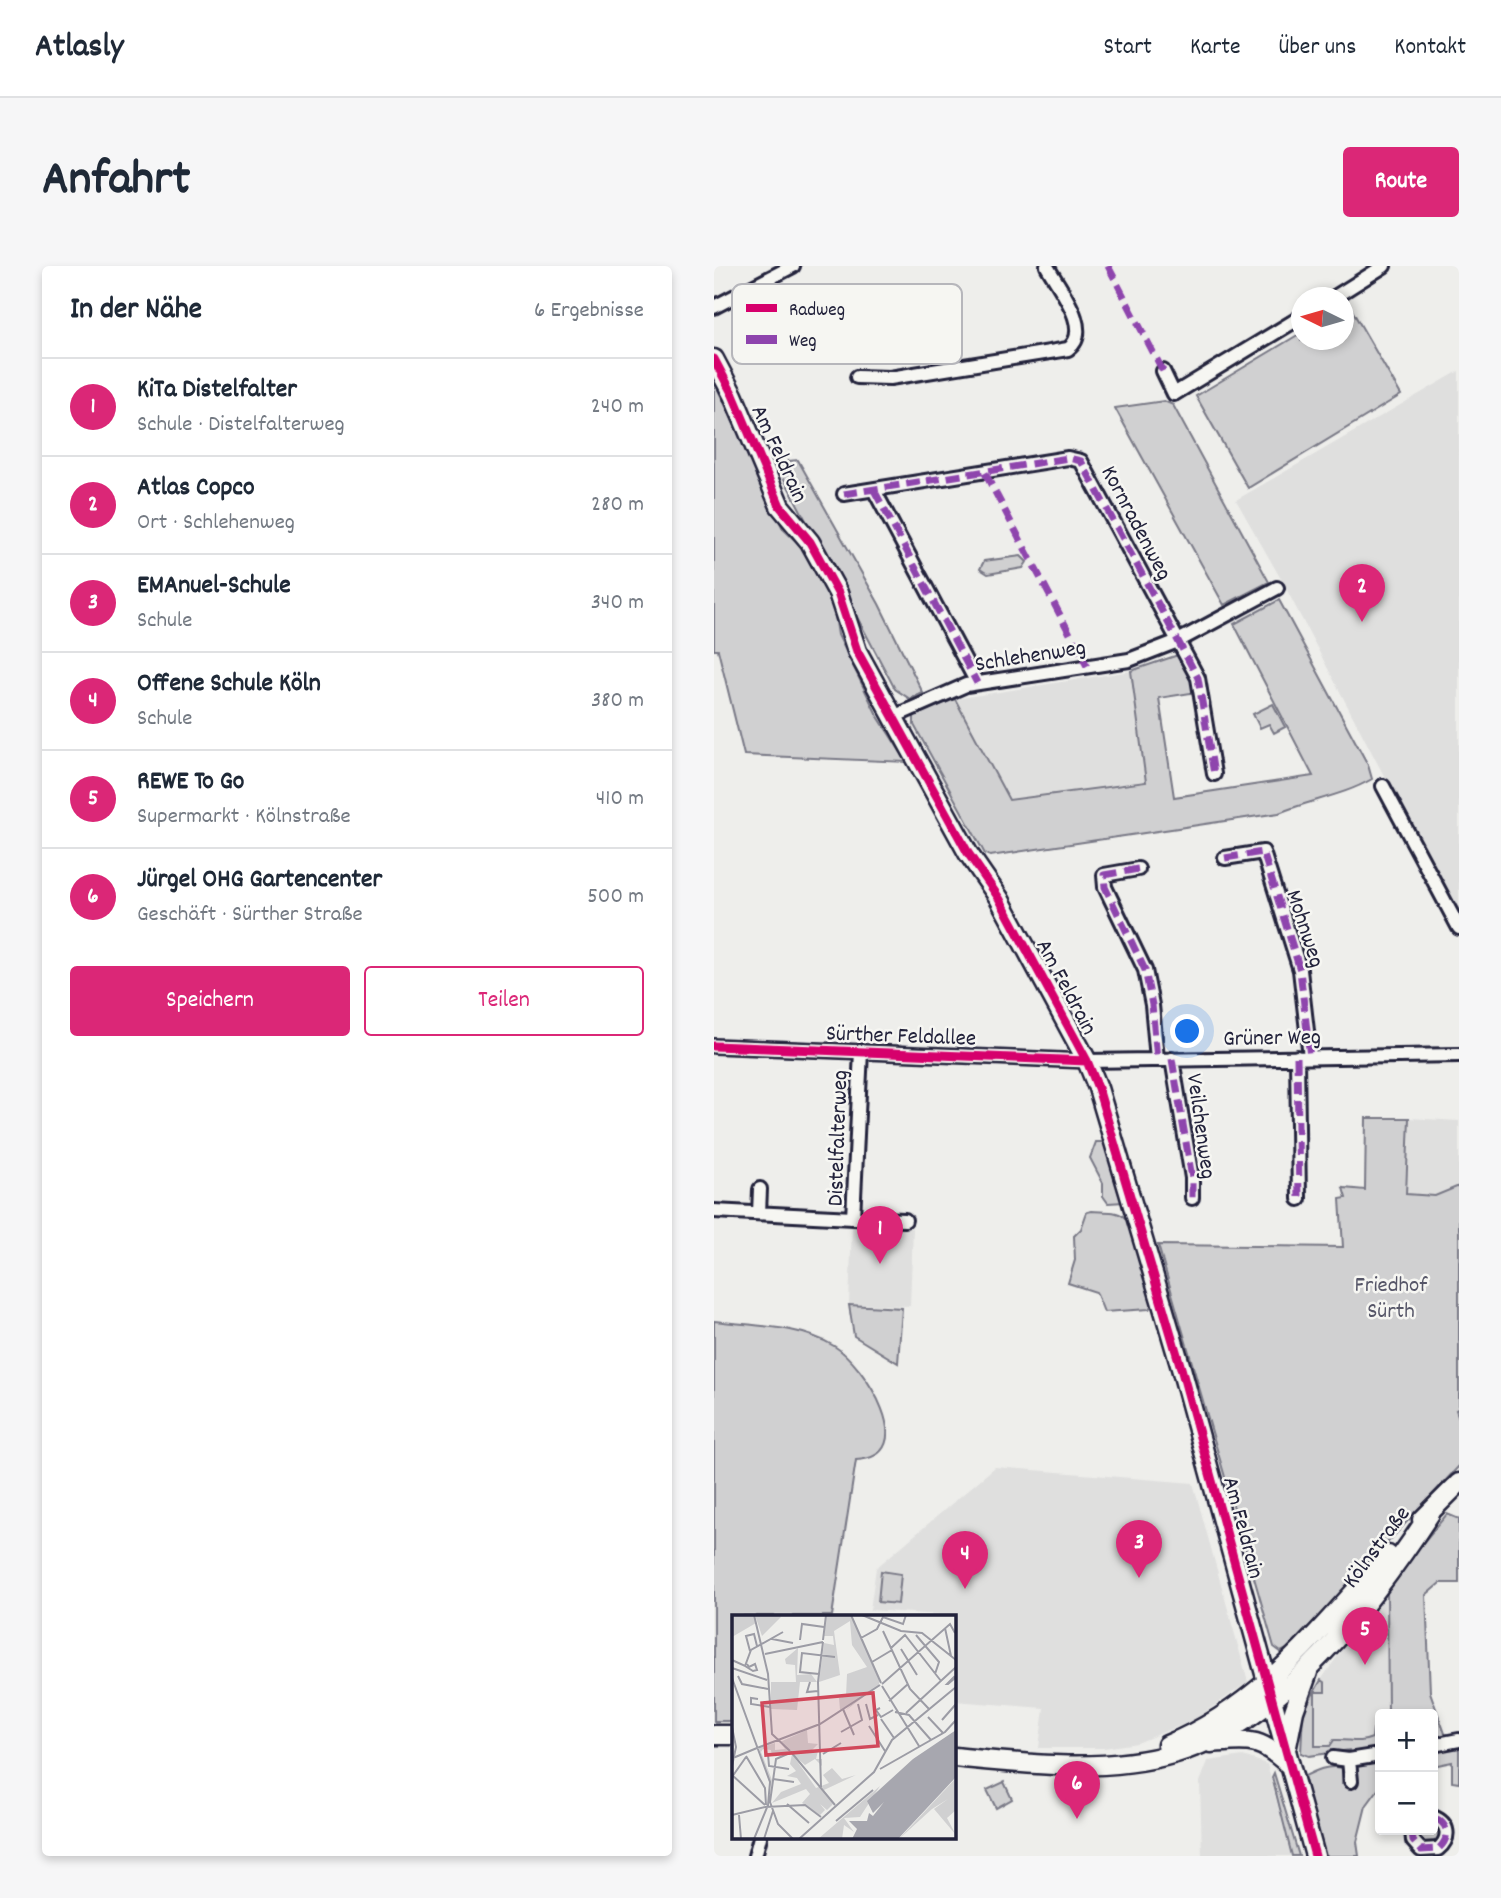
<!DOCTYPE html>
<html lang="de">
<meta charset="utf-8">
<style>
:root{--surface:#fff;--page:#f6f6f7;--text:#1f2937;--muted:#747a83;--line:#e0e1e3;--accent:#db2777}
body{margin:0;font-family:Dekko,sans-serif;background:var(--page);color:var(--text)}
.controls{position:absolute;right:21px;bottom:21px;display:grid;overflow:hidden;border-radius:7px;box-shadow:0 4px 10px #0003}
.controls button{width:63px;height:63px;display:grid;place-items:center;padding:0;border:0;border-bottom:2px solid var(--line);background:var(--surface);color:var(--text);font:35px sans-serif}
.compass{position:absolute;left:577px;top:21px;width:63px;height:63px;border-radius:50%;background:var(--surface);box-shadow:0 4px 10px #0003;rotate:275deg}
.you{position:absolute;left:474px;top:766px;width:24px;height:24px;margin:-18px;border:5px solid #fff;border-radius:50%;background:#1a73e8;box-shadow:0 0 0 10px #1a73e833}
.badge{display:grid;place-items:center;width:46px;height:46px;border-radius:50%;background:var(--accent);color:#fff;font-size:23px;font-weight:700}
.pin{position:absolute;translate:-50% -58px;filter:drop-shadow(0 2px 4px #0008)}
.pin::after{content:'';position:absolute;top:37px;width:24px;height:21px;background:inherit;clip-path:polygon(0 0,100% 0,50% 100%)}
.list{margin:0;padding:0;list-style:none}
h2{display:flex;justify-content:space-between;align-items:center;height:91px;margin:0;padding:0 28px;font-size:30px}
h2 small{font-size:23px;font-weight:400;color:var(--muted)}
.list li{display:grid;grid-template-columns:46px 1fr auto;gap:21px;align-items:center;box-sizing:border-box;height:98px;padding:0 28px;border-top:2px solid var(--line)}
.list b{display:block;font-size:26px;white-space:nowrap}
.list p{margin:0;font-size:23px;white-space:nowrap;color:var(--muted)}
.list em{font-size:23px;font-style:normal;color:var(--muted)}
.actions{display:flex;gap:14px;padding:21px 28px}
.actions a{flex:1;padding:16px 0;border:2px solid var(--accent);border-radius:7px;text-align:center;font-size:24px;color:var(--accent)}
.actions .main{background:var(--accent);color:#fff}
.map{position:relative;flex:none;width:745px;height:1590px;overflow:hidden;border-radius:7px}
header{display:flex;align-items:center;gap:42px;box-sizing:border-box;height:98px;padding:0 35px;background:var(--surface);border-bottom:2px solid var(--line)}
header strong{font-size:33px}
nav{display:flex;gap:38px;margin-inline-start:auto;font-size:24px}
.intro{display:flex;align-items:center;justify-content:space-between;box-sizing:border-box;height:168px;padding:0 42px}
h1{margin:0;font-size:49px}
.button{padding:18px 32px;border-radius:7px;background:var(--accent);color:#fff;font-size:24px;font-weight:700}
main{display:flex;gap:42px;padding:0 42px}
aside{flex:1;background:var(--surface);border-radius:7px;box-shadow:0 4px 10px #0003}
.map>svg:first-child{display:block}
.built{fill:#dfdfde}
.green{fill:#d0d0d1;stroke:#797986;stroke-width:2}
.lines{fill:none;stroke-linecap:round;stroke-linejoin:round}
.street-casing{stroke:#22223b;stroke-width:18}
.secondary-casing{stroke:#22223b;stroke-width:23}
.street{stroke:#f6f6f2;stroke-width:12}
.secondary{stroke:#f6f6f2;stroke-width:18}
.quiet{stroke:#8e44ad;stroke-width:7;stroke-dasharray:14 7;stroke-linecap:butt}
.cycleway-casing{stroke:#f6f6f2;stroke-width:13}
.cycleway{stroke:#d6006c;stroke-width:9}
.labels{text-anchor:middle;stroke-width:5;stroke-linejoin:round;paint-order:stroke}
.street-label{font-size:23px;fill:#22223b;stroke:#f6f6f2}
.park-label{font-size:23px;fill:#565668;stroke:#f6f6f2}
.inset-road{fill:none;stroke:#9c9ca5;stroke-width:2}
.view{fill:#d1495b;fill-opacity:0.15;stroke:#d1495b;stroke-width:3.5}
.inset-edge{fill:none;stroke:#22223b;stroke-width:3.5}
.key{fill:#f6f6f2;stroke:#b6b6bb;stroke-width:2}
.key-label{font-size:19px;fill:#22223b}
</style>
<header>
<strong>Atlasly</strong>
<nav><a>Start</a><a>Karte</a><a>Über uns</a><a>Kontakt</a></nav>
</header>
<div class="intro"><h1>Anfahrt</h1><a class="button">Route</a></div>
<main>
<aside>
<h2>In der Nähe<small>6 Ergebnisse</small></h2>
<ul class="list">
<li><span class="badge">1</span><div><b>KiTa Distelfalter</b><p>Schule · Distelfalterweg</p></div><em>240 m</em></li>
<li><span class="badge">2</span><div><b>Atlas Copco</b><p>Ort · Schlehenweg</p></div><em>280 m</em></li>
<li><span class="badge">3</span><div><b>EMAnuel-Schule</b><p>Schule</p></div><em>340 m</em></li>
<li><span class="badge">4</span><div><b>Offene Schule Köln</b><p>Schule</p></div><em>380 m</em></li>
<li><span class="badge">5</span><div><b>REWE To Go</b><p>Supermarkt · Kölnstraße</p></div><em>410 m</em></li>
<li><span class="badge">6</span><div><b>Jürgel OHG Gartencenter</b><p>Geschäft · Sürther Straße</p></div><em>500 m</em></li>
</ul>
<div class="actions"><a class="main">Speichern</a><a>Teilen</a></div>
</aside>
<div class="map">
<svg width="745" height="1590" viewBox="0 0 745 1590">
<rect width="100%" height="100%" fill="#eeeeeb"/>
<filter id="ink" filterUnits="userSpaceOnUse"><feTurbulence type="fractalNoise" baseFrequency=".0143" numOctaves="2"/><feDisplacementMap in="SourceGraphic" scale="14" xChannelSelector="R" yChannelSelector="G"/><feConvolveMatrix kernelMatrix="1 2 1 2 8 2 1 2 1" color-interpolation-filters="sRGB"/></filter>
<g filter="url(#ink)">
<path class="built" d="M745,105V653L567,313L522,234Z
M417,405L433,516L295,534L241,433Z
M695,852L745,855V920L721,930L692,928Z
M138,960L199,962L196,1040L135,1038Z
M281,1201L479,1217L534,1416L480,1454L423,1477L390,1482H325L330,1442L240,1435V1350L156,1344L162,1302Z
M673,1320L674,1448H666V1482L591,1490L586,1482L589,1446L602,1421Z
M529,1490L553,1498L577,1590H488L486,1516L494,1495Z"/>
<path class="green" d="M635,39L687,129L534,222L482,130L587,67V74H629L630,43Z
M0,115L69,263L91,284L118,330L124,369L163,449L193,496L30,489L4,384H0Z
M450,135L459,139L555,316L510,339L401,142Z
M84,194L165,338L209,427L196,433L181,423L68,209L65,196Z
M307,290L313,296L309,302L274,308L266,303L270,295Z
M565,334L654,499L658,513C629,530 595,534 565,547L276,590L271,588L200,459V449L241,433L295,534L432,516L417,405L464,389L483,426L445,432L460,531L599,510L520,358Z
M559,438L571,461L560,467L555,458L546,462L539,448Z
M652,852H695L692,928L721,930L745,920V1142L742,1144L745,1152V1200L575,1382L567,1386L560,1381L444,979L629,981L626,933L632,932L629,922L651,924Z
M382,876H396L410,936L394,937L389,930V917L376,892Z
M378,945C389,946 402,944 410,951C426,964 434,1014 440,1035L435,1043L390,1046L382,1026L354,1017L361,994L360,970L367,963L373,946Z
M135,1039L188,1042L184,1097L140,1070Z
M0,1055C40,1060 85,1059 120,1080C150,1098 210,1191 142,1194L118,1350H19V1455H0Z
M733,1248L745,1253V1317H726L712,1329L716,1426L733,1473L745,1476V1517L738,1516V1496L719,1500V1448H674L673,1320Z
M167,1305L187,1308L184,1338L164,1336Z
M607,1414L611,1417V1426H601V1480H616L620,1474C635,1473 644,1478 658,1472L659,1463L662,1464L666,1469V1486L637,1491L635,1484L595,1490L587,1487L589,1446Z
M666,1494V1521L652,1540L643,1576L645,1590H608L585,1513C599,1506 612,1498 628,1502V1517H632L644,1498Z
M560,1507L585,1590H578L558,1511Z
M290,1516L298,1533L282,1542L273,1524Z
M719,1555L727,1564L725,1577L705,1579L702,1564H719Z"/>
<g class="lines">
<g class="street-casing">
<path id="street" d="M619,32L670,0
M0,41L79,0
M449,105L460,128L587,51
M143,111L176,112L354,83C380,64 344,21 333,0
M160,224L263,417
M130,228L354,192L367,195L484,412L500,508
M179,451L252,419L415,394L464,375L563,322
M669,520L745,662
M511,592L549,586L586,704L596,791
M424,603L390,609L391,621L431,704L438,739L443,793
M0,780L373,795L745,789
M147,785L139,952L191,954
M583,791L585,933
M458,793L478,912V932
M0,945L139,952
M45,947L46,923
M719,1479L745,1474
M619,1492L635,1494L666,1489
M635,1494L637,1515
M698,1564L699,1575L707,1584L724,1583C737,1572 735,1557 719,1551
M41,1590L46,1571"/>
</g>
<g class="secondary-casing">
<path id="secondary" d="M0,93L19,129L66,240L96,276L124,327L143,385L254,587L285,632L373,795L384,822L467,1102L601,1590
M708,1254L745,1217
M0,1469H19
M497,1477C536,1474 545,1471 575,1499
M453,1479C547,1441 607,1361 674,1289
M573,1480L580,1445L594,1406
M240,1491C313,1498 390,1508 462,1487C568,1457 659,1335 717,1246"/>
</g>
<use href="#street" class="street"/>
<use href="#secondary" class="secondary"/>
<path class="quiet" d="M394,0L449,105
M271,207L373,400
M160,224L263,417
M130,228L354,192L367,195L484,412L500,508
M511,592L549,586L586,704L596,791
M424,603L390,609L391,621L431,704L438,739L443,793
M583,791L585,933
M458,793L478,912V932
M698,1564L699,1575L707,1584L724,1583C737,1572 735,1557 719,1551"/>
<g class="cycleway-casing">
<path id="cycleway" d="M0,93L19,129L66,240L96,276L124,327L143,385L254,587L285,632L373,795L384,822L467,1102L601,1590
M0,780L373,795"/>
</g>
<use href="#cycleway" class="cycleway"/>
</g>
</g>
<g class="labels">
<g class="street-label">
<text transform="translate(67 187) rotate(65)" y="8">Am Feldrain</text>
<text transform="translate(424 256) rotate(62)" y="8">Kornradenweg</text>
<text transform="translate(316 388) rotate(-9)" y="8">Schlehenweg</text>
<text transform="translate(593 662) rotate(72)" y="8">Mohnweg</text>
<text transform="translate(354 720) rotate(62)" y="8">Am Feldrain</text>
<text transform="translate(187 768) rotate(2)" y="8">Sürther Feldallee</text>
<text transform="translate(558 770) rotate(-1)" y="8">Grüner Weg</text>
<text transform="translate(489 860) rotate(82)" y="8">Veilchenweg</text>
<text transform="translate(122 872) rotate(-88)" y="8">Distelfalterweg</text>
<text transform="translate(531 1261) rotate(75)" y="8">Am Feldrain</text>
<text transform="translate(661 1280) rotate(-53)" y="8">Kölnstraße</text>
</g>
<g class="park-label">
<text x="677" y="1025">Friedhof<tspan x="677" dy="26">Sürth</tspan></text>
</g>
</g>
<g transform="translate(18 1349)">
<rect width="224" height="224" fill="#eeeeeb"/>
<path d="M0,0H21L24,8L0,22ZM23,0H47L49,2L30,21ZM94,0H119L147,65V70L113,96L119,90L108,95L107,83L114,81L115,59L135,52L120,30L118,6L102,16L108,60L87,67L92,28L102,30L101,21H92ZM66,33L65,60L79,59L85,67H68L65,95L39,94V67H64L63,50L54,49L53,44ZM75,115L76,128L86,129L80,135L86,136L84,144H90V151L83,144L73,150L58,137L40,141L39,135L31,134L29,137L40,165L39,173L27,133L43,128V135L53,134L48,127ZM60,139L84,173L97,168L91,160L100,153L110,164L124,160L92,175L101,189L95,195L88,189L93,195L88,200L70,188L78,179L74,174L40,188L49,177L69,169L65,163L55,161L64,156L58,149ZM224,163V195L215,203L224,220L202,194L216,184L200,194L167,224ZM148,171L128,202L112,203L122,217L112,210L110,224H86Z" fill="#d0d0d1"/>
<path d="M224,115V162L166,224H120L125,214L117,206H135L137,198L141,201L152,187L141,198L135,186L181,144Z" fill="#a7a7af"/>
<path class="inset-road" d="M22,0L36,59L40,119L58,136M119,0L149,68M130,0L169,16L190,18L224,45M213,13L219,41M151,16L178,74L197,94M184,20L207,47L203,59M129,23L145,14L151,2L171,9L174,0M40,24L61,28M68,25L70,9L92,12M91,25L94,0M159,33L173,20L209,66M169,34L185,60M18,36L14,21L22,19L25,31M33,39L91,27M0,45L13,51L19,35L51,17M140,47L160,35M13,51L21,56L25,55L23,49L17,52L15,49M0,53L35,65M87,59L68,57L70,38L103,42M6,61L10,69L36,74M0,63L38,167L36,190L22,224M223,63L216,69H215L222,62ZM78,67L75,77L86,76M150,69L218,9L223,18M150,71L187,131M26,84L19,83V89L38,92M157,86L176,69M134,89L138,104L146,100M148,93L144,95L149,102L161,95M111,94L122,120M163,97L177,100L199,125M174,98L224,52M196,102L211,118M149,104L162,123M210,105L224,89M137,111L153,136M0,112L4,132L0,151M109,117L130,105L126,89M25,133L88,109L148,70M59,137L103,190M60,137L44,144L38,187L46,209L61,224M36,139L37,151L57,154M91,139L109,128M14,141L33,173L34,190M1,143L25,133M148,154L213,117L224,105M0,160L33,190M0,162L14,142M41,164L62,167M89,172L86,67L91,27M55,189L77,208M33,192L73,190L89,202M0,200L33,192M7,200L9,224M104,206L141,175M32,224L41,196M67,224L142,157L160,125L224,72"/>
<path class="view" d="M141,78L146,131L34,140L30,88Z"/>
<rect width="224" height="224" class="inset-edge"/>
</g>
<rect x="18" y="18" width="230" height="80" rx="10" class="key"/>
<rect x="32" y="38" width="31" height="8" fill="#d6006c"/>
<rect x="32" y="69" width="31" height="9" fill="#8e44ad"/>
<g class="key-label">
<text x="75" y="49">Radweg</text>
<text x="75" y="80">Weg</text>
</g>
</svg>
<div class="controls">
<button>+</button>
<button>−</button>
</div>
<svg class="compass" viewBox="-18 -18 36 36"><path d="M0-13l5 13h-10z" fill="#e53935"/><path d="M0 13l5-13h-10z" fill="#747a83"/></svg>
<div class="you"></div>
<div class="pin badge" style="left:166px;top:998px">1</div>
<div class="pin badge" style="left:648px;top:356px">2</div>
<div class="pin badge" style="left:425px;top:1312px">3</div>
<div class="pin badge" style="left:251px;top:1323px">4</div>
<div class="pin badge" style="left:651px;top:1399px">5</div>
<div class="pin badge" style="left:363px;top:1553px">6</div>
</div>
</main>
